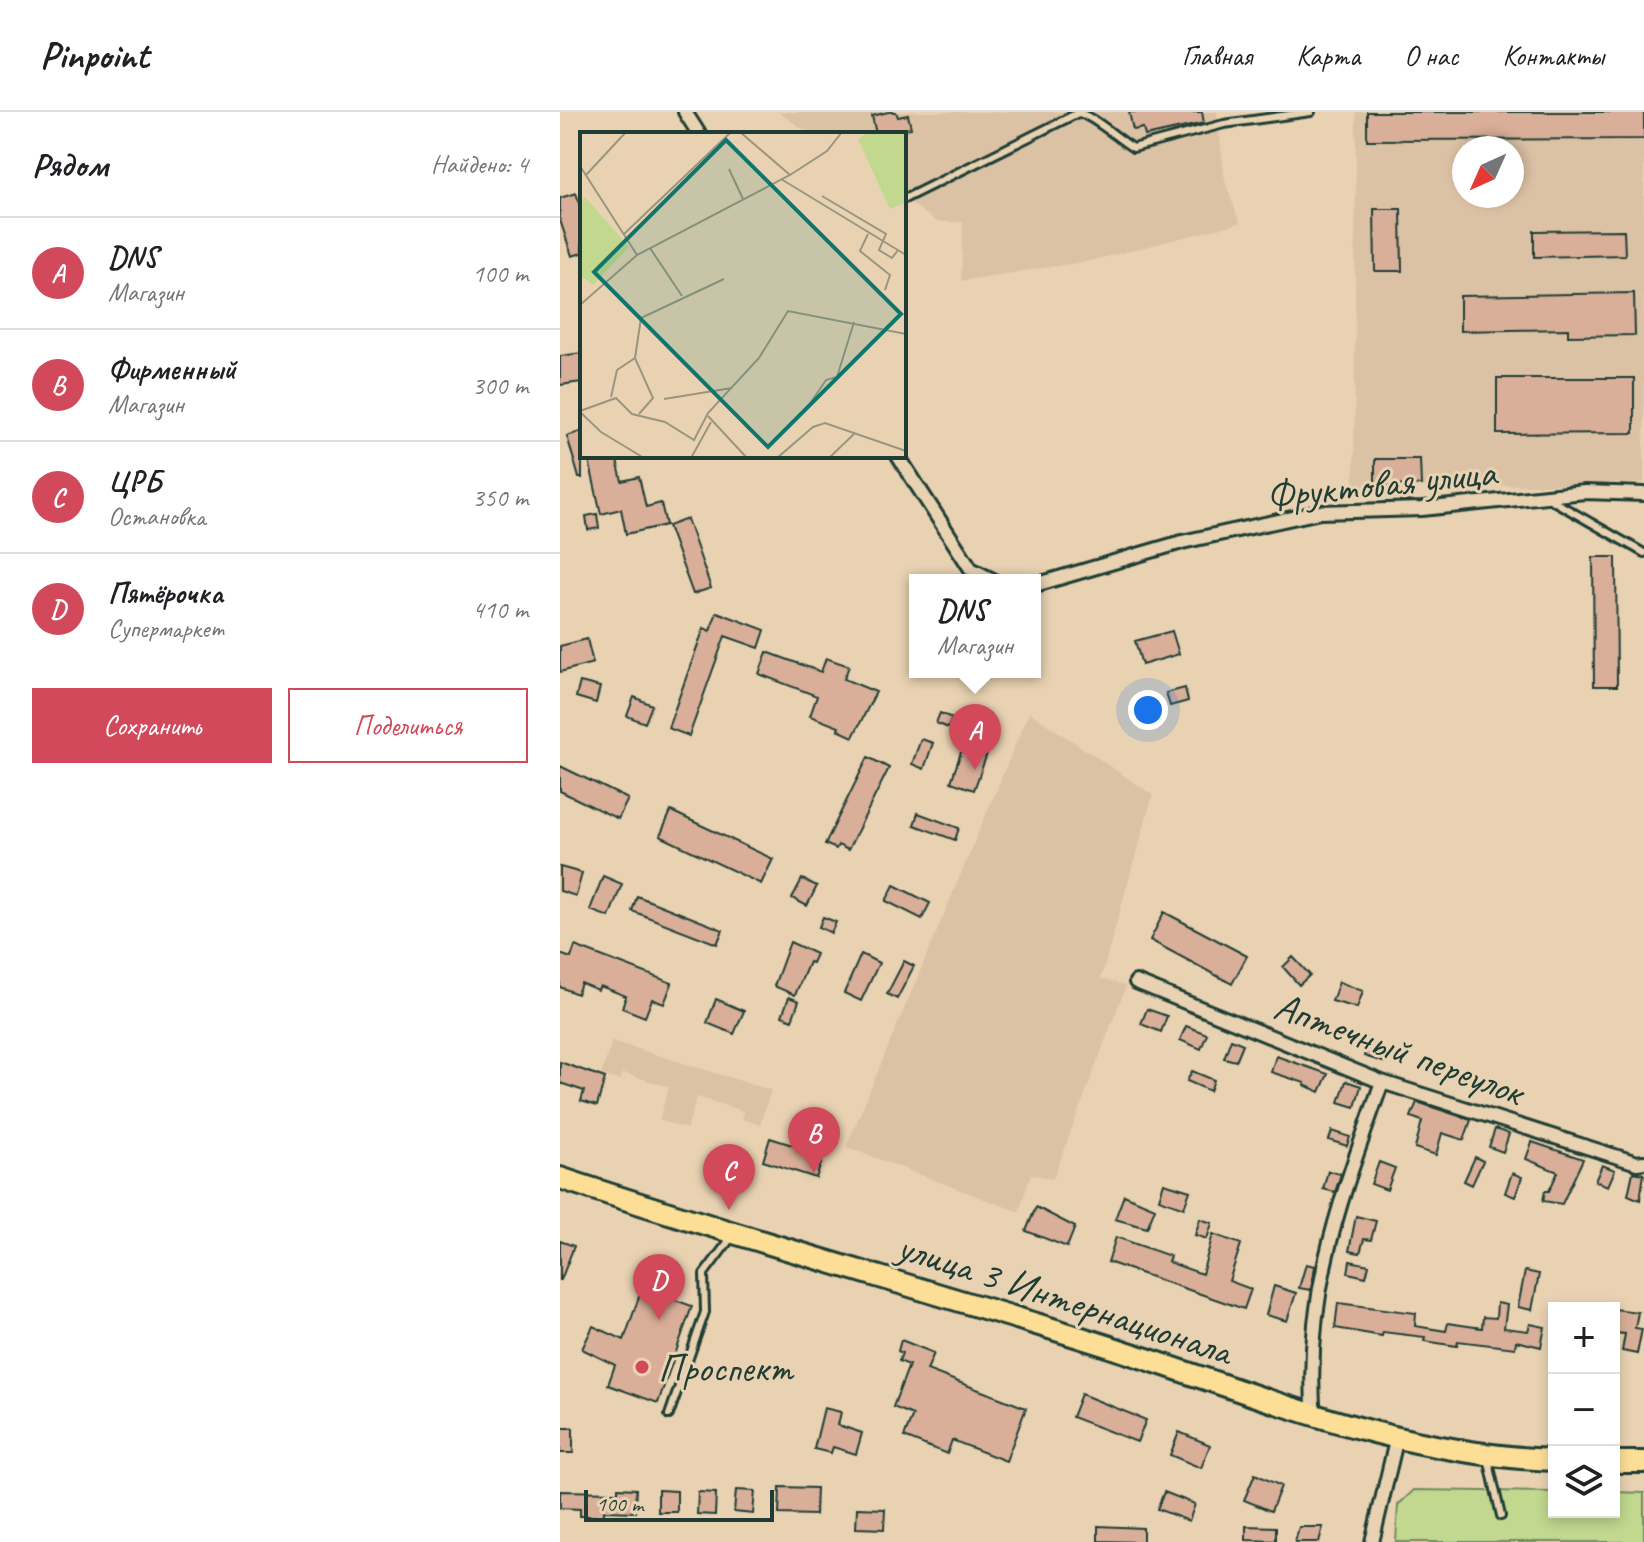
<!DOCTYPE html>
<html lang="ru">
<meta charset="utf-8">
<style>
:root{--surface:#fff;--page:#f2f2f2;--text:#202124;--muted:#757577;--line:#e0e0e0;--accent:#d1495b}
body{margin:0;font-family:Caveat,sans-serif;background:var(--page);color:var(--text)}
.controls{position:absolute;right:24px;bottom:24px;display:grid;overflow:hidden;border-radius:0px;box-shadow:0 4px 12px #0003}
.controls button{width:72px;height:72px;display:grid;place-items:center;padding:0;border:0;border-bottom:2px solid var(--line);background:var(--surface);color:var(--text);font:40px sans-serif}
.compass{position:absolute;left:892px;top:24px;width:72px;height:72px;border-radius:50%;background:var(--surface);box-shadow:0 4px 12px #0003;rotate:225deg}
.scale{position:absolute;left:24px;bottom:20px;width:190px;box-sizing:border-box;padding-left:8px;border:4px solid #1f3d34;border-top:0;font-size:22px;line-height:28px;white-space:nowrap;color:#1f3d34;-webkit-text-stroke:6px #e9d2b2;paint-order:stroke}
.you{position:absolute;left:588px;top:598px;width:28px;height:28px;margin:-20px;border:6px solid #fff;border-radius:50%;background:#1a73e8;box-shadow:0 0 0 12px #1a73e833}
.badge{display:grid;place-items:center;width:52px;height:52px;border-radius:50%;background:var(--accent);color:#fff;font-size:26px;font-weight:700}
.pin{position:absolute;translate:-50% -66px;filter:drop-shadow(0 2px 4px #0008)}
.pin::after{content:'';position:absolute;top:42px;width:28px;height:24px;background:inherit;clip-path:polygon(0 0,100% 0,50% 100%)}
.popup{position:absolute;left:349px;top:462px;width:132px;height:104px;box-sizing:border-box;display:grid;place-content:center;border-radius:0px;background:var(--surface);filter:drop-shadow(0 2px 6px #0005);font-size:26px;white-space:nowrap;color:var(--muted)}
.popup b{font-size:30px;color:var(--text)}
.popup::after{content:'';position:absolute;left:50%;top:100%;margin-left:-16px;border:16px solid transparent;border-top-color:var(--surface)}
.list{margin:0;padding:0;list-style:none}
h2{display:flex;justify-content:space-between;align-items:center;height:104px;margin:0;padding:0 32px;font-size:34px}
h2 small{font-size:26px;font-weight:400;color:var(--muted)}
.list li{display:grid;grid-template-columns:52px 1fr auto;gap:24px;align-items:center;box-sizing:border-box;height:112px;padding:0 32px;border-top:2px solid var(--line)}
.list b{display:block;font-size:30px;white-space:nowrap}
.list p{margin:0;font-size:26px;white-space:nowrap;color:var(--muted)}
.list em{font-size:26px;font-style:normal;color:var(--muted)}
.actions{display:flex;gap:16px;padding:24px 32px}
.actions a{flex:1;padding:18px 0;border:2px solid var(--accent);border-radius:0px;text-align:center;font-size:28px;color:var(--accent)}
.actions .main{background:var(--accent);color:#fff}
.icon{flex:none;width:44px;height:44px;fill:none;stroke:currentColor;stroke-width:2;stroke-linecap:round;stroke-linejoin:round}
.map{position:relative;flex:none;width:1084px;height:1430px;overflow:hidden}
header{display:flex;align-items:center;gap:48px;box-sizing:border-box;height:112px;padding:0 40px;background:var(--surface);border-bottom:2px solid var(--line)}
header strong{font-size:38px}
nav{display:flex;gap:44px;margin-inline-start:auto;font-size:28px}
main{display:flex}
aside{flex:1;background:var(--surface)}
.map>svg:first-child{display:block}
.built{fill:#dcc2a5;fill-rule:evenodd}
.green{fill:#c1d88e;stroke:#708a61;stroke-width:2}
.building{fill:#daaf99;stroke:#1f3d34;stroke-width:2}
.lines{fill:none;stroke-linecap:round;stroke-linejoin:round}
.lane-casing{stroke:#1f3d34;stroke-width:12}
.street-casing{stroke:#1f3d34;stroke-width:18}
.primary-casing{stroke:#1f3d34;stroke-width:26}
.lane{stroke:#e9d2b2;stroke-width:6}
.street{stroke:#e9d2b2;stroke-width:12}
.primary{stroke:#fcde96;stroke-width:20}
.poi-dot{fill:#d1495b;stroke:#e9d2b2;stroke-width:3}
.labels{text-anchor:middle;stroke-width:6;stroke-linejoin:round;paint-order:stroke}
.street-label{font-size:40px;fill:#1f3d34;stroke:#e9d2b2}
.poi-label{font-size:40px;fill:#1f3d34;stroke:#e9d2b2;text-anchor:start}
.inset-road{fill:none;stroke:#989680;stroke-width:2}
.view{fill:#0f766e;fill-opacity:0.15;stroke:#0f766e;stroke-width:4}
.inset-edge{fill:none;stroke:#1f3d34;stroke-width:4}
</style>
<header>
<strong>Pinpoint</strong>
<nav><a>Главная</a><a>Карта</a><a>О нас</a><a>Контакты</a></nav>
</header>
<main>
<aside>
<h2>Рядом<small>Найдено: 4</small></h2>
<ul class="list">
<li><span class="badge">A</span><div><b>DNS</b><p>Магазин</p></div><em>100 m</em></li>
<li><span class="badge">B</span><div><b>Фирменный</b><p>Магазин</p></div><em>300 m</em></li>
<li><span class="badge">C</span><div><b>ЦРБ</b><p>Остановка</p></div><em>350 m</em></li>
<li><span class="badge">D</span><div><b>Пятёрочка</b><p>Супермаркет</p></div><em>410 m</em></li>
</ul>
<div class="actions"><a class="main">Сохранить</a><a>Поделиться</a></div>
</aside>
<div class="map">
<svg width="1084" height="1430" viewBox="0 0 1084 1430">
<rect width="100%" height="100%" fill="#e9d2b2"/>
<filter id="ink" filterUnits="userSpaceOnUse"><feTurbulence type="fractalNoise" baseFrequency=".0125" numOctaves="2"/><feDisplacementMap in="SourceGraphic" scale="16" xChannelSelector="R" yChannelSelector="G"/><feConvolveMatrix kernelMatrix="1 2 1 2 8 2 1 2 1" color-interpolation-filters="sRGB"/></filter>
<g filter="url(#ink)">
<path class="built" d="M218,0H657L665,69L680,111L530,149L401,169L403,110H377L344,87V22H250Z
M796,0H1084V371L794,376ZM904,36H952V84H904Z
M469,600L593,683L541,866L566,874L493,1067L471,1062L459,1100L286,1035Z
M52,929L211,978L200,1013L182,1007L183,999L137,985L127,1017L99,1008L109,975L63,961L60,969L41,963Z"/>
<path class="green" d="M854,1378L994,1380V1400H1054V1380L1084,1381V1430H836L838,1393Z"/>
<path class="building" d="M328,0H336L338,5L348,3L351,16L316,22L312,4Z
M569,0H642L644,11L585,24L583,16L573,18Z
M807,0H1084V27L807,28Z
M16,81L22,98V141L12,144L0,108V86Z
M814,97H841L842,159H815Z
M1064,118L1065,143L974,145V119Z
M1074,181L1075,223L1008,224V217L900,219V184Z
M22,241V270L0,273V244Z
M937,266H1074V321L937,322Z
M22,319V366H19L7,324Z
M28,344H56L62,369L79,365L86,395L101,391L106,413L66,422L61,397L41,402Z
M815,347H860L861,373L815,374Z
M37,402L39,416L28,418L26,404Z
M127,407L151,476L133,482L108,414Z
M1033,445H1056L1057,574H1034Z
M157,500L205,518L199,536L165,524L129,624L108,616L144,516L150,519Z
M612,519L619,542L582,553L575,529Z
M27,527L33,551L0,560V534Z
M207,540L261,560L266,546L289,554L284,567L316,580L293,625L278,618L279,615L250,604L257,584L199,562Z
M20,570L40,575L36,591L16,585Z
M625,576L628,589L610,594L606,581Z
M74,585L92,593L85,611L67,604Z
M380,601L392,606L388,616L376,611Z
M361,627L373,631L364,657L352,652Z
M405,628L429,636L414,678L391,670Z
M308,645L329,656L288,738L278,733L276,737L265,732Z
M0,654L68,687L58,707L0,679Z
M111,699L213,747L201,772L100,724Z
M358,701L399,716L395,728L354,713Z
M0,755L22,761L16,784L0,779Z
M43,764L62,772L49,805L30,798Z
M242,767L257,774L247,794L232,786Z
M334,773L370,791L362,807L326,789Z
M77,784L163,818L157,832L72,799Z
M604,800L687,844L672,872L590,828Z
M263,805L276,810L271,821L259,815Z
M230,830L256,842L252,851L249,850L235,883L214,874Z
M15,834L112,871L104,892L92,887L85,905L62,896L66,884L40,874L38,878L21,871L17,882L0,875V842L11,846Z
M301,842L319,851L301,889L284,881Z
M733,845L750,863L739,873L723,855Z
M344,849L354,854L337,887L327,882Z
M779,870L803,879L797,896L772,889Z
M229,885L239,889L232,908L222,904Z
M156,887L184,899L174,922L147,911Z
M587,897L607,904L601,920L581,912Z
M626,914L647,922L641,937L620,928Z
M671,927L683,932L676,949L664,946Z
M807,935L826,940L823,950L804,944Z
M716,944L768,962L760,980L744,973L745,971L711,960Z
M0,950L45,966L37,994L21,989L24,979L0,971Z
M632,959L654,968L650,979L627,969Z
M786,969L801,974L795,995L779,990Z
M857,990L911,1008L904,1028L882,1021L876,1043L855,1036L862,1009L851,1005Z
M935,1017L949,1022L943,1040L929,1035Z
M772,1019L790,1025L787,1034L769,1028Z
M210,1026L264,1043L256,1066L203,1049Z
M972,1030L1023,1047L1002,1092L983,1089L985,1079H989L998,1060L966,1047Z
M915,1045L923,1049L912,1073L904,1069Z
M819,1050L835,1056L827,1078L811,1072Z
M1042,1053L1055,1058L1048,1074L1035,1069Z
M768,1059L781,1062L775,1080L763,1077Z
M1073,1060L1084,1062L1080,1088L1068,1083Z
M952,1061L962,1065L955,1085L945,1081Z
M604,1071L630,1079L624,1096L599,1087Z
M564,1083L595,1096L587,1116L555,1107Z
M476,1095L515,1115L507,1135L466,1119Z
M796,1104L816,1109L811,1128L804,1127L800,1141L789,1139Z
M640,1107L652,1111L647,1127L635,1123Z
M653,1122L681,1132L669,1169L691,1177L684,1197L548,1150L556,1125L610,1144L608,1150L642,1162Z
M0,1129L14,1134L1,1168H0Z
M790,1149L809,1153L806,1165L788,1161Z
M746,1152L755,1154L751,1178L739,1176Z
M965,1159L979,1162L972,1198L958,1195Z
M714,1174L736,1181L727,1209L706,1203Z
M82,1176L132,1194L98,1291L48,1273L55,1253L22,1237L33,1214L64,1228Z
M778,1191L856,1201L855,1214L886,1219L888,1211L922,1216L923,1205L936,1206L937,1191L947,1193L944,1216L968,1219L970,1212L985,1215L981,1235L956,1229L955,1236L898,1229L897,1234L864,1229L865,1225L823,1220L822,1224L775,1216Z
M1054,1197L1078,1200L1075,1216L1082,1217L1077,1242L1062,1239L1065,1222L1054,1221Z
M341,1228L374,1241L367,1258L466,1296L446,1349L392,1328L387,1342L344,1325L353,1303L333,1295L349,1253L339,1249L342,1241L338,1239Z
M521,1282L586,1308L577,1330L512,1305Z
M264,1296L281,1300L278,1313L302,1321L296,1342L273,1335L271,1341L254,1337Z
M0,1316H13V1341H0Z
M619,1320L650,1333L641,1356L610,1343Z
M695,1362L721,1374L711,1399L684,1388Z
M220,1375L256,1376L255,1403L219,1402Z
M58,1376L76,1377L75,1400L44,1399V1404H20V1397L0,1396V1379L58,1380Z
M98,1378L117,1379V1400H98Z
M176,1378L195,1379L193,1402L174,1400Z
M138,1380L156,1381L155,1403L137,1402Z
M604,1380L635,1392L629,1409L597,1397Z
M297,1396L325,1397L324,1417L296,1416Z
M538,1414L583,1416V1430L538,1429Z
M686,1414L716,1415V1429L686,1428Z
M739,1415H763L759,1430H735Z"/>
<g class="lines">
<g class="lane-casing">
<path id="lane" d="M344,87L518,1C531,2 558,27 573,36L664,12L751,0
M988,386L1084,441
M109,1303L145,1200L144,1162L171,1126
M928,1346L941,1404"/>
</g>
<g class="street-casing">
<path id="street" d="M125,0L139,22
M338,344L411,457L433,468
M475,473L622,430L760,400L862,397L1025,380L1084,382
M576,870L822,970L1077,1051L1084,1050
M754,1306C743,1182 782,1084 822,970
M812,1430L837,1325"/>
</g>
<g class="primary-casing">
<path id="primary" d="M0,1066C180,1126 363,1176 544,1233C695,1281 832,1342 994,1348
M1054,1350H1084"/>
</g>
<use href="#lane" class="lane"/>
<use href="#street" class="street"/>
<use href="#primary" class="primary"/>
</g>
</g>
<circle class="poi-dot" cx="82" cy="1255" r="8"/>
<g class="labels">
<g class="street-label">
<text transform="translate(821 371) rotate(-6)" y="14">Фруктовая улица</text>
<text transform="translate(839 936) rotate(20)" y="14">Аптечный переулок</text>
<text transform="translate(505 1186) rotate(18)" y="14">улица 3 Интернационала</text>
</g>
<g class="poi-label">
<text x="98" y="1269">Проспект</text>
</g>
</g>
<g transform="translate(20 20)">
<rect width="326" height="326" fill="#e9d2b2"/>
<path d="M290,0H326V70L310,77L278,7ZM5,65L49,115L13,153L0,143V70Z" fill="#c1d88e"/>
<path class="inset-road" d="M160,0L210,43M0,34L57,123M149,37L163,67M6,43L46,0M201,47L326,123M242,64L306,102L299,118L312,126L318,118M44,102L151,0M288,102L280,119L310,143L305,158M70,116L102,164M0,173L57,123L210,43L247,19L262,0M55,226L61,186L144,147M31,265L37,238L55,226L73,266L59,282M84,267L152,256M0,279L36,266L52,282L85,290L114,308L128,281L179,226L208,179L326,202M225,279L246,248L257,245L274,190M0,280L21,300L64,326M128,284L167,326M111,326L131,290M197,326L233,295L245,291L326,319M249,326L275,301"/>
<path class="view" d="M146,8L321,182L188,315L14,140Z"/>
<rect width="326" height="326" class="inset-edge"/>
</g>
</svg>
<div class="controls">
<button>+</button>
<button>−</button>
<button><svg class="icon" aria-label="layers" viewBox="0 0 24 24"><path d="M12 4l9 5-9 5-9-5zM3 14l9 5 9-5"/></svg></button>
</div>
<svg class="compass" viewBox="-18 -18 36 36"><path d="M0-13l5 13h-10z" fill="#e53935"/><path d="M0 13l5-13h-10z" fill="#757577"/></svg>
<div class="scale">100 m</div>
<div class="you"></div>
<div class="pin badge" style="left:415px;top:658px">A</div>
<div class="popup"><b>DNS</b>Магазин</div>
<div class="pin badge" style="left:254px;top:1061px">B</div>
<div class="pin badge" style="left:169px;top:1098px">C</div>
<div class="pin badge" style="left:99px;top:1208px">D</div>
</div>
</main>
